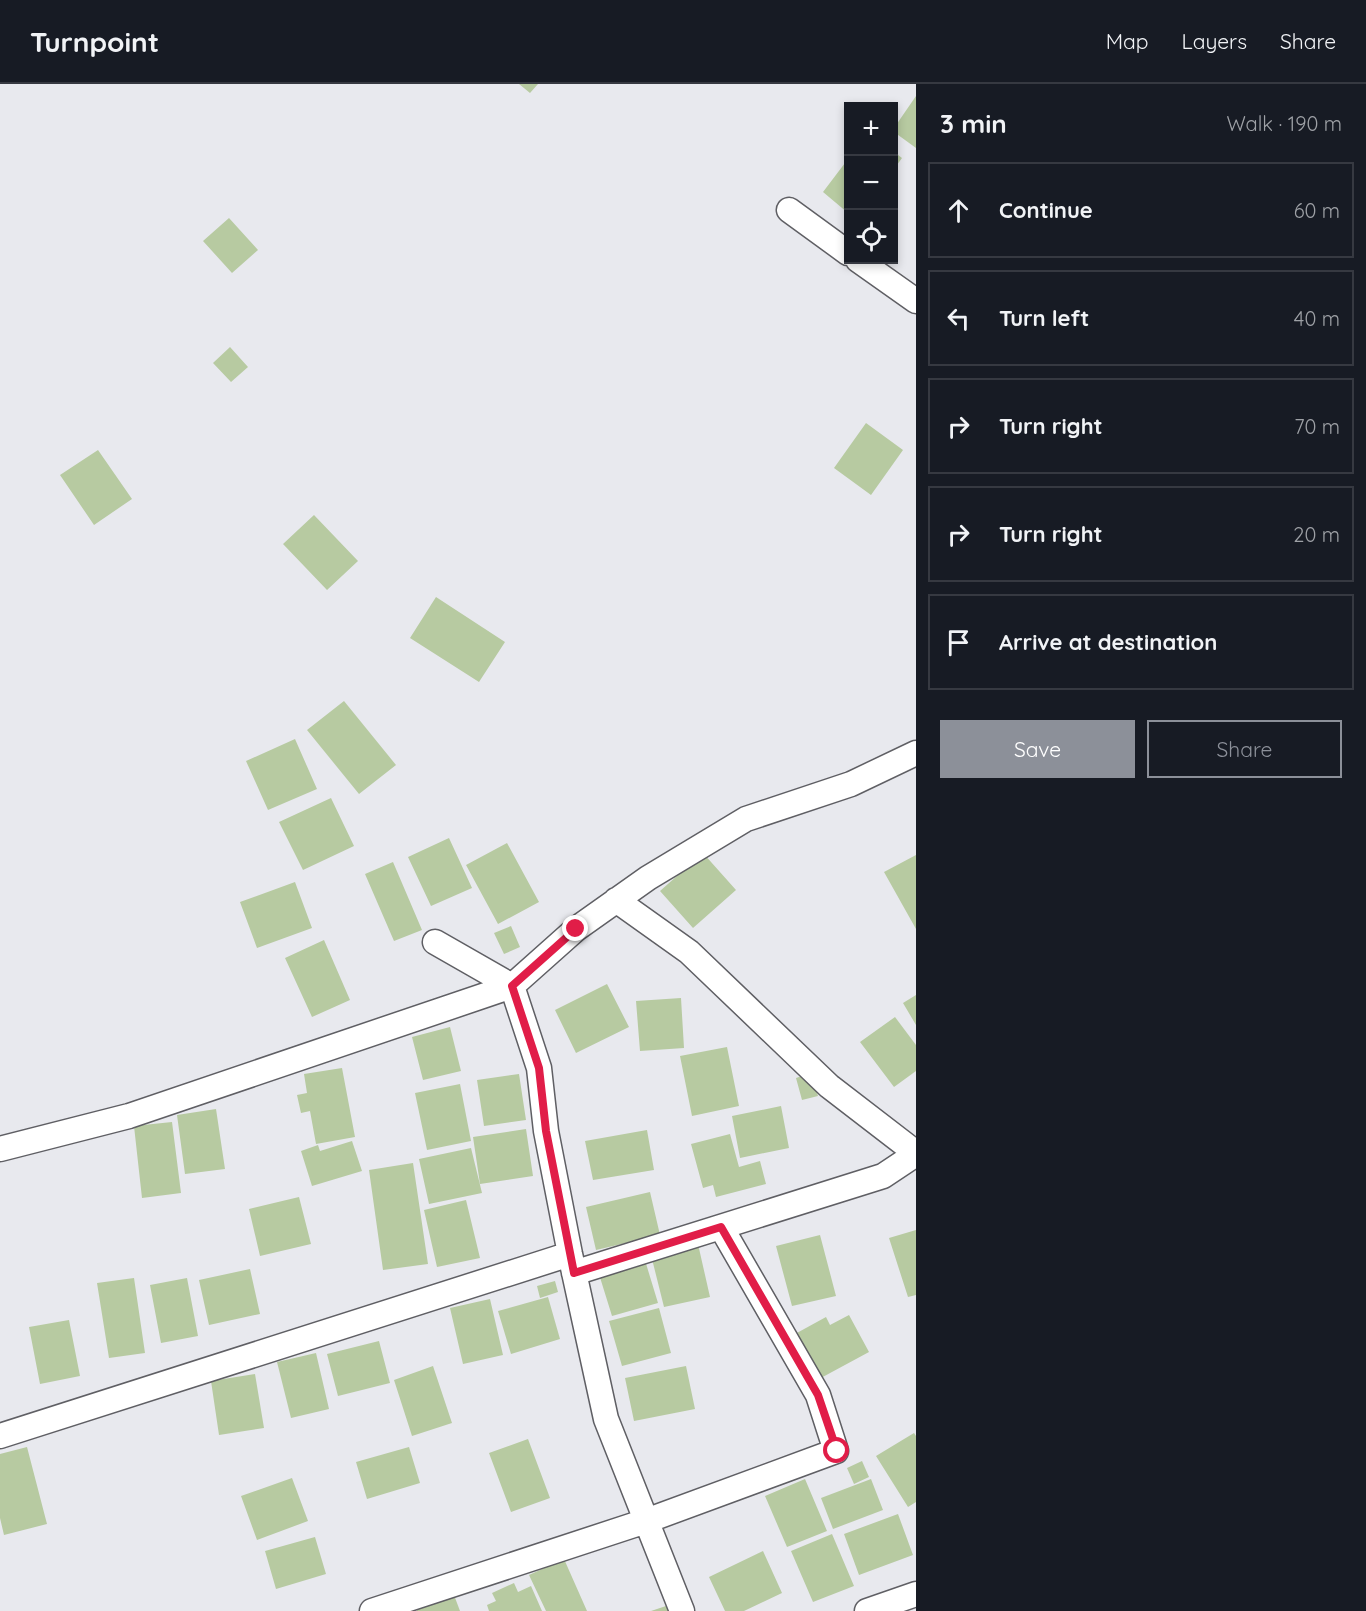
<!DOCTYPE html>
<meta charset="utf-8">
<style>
:root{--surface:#171b24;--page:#242831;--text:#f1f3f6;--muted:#9ea1a6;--line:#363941;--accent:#8c9099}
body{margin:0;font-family:Quicksand,sans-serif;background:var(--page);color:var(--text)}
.controls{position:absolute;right:18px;top:18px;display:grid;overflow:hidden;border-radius:0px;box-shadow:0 3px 9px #0003}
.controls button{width:54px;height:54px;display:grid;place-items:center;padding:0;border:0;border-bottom:2px solid var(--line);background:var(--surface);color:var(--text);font:30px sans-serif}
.stop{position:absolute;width:18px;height:18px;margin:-14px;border:4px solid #e11d48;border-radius:50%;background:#fff}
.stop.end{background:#e11d48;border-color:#fff;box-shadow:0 2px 6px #0008}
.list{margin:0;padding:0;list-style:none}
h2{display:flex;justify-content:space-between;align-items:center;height:78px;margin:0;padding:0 24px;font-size:26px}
h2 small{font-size:20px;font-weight:400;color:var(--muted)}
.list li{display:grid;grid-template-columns:39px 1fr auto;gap:18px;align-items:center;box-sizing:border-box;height:96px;margin:0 12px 12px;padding:0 12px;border:2px solid var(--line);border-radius:0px}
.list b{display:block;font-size:22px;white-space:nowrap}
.list em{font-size:20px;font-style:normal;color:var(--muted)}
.actions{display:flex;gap:12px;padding:18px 24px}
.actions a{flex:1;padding:14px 0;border:2px solid var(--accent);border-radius:0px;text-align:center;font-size:21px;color:var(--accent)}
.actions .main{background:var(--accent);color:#fff}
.icon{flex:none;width:33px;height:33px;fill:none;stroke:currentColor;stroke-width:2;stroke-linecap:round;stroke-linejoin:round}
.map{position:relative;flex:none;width:916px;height:1527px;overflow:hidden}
header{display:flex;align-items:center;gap:36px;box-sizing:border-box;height:84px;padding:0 30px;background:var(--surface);border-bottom:2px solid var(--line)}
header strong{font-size:28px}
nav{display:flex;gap:33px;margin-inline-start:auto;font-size:21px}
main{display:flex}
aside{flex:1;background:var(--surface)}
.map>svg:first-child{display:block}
.building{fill:#b7caa1}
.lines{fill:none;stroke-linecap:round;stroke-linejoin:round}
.street-casing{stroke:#5f5f64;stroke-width:27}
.street{stroke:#fff;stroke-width:24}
.route{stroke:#e11d48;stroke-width:8}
</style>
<header>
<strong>Turnpoint</strong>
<nav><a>Map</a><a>Layers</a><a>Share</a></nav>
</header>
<main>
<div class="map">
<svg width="916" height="1527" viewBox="0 0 916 1527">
<rect width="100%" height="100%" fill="#e8e9ee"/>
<path class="building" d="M519,0H538L530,9Z
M916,12V64L894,48V44Z
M894,68L902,74L894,85Z
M848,75V129L823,108Z
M229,134L258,166L232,189L203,157Z
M230,263L248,283L231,298L213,279Z
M866,339L903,366L871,411L834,384Z
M98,366L132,415L94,441L60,391Z
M314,431L358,477L327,506L283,460Z
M436,513L505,558L479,598L410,554Z
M344,617L396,681L359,710L307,646Z
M295,655L317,705L268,726L246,677Z
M331,714L354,762L303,786L279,738Z
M449,754L472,804L431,822L408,773Z
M507,759L539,818L498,840L466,781Z
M703,769L736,806L693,844L660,807Z
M916,771V845L884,788Z
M393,778L422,846L394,857L365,790Z
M295,798L312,844L257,864L240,818Z
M511,842L520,863L504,870L494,849Z
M324,856L350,916L312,933L285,874Z
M607,900L629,943L576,969L555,926Z
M916,911V941L903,919Z
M681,914L684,964L640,967L636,917Z
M895,933L916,961V987L894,1003L860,958Z
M450,943L461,987L423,996L412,953Z
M727,963L739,1022L692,1032L680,972Z
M342,984L355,1053L316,1060L310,1027L301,1029L297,1011L307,1009L304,990Z
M811,989L818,1012L802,1016L796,994Z
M519,990L526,1036L484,1042L477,996Z
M460,1000L471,1057L427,1066L415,1009Z
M781,1022L789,1064L740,1074L732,1032Z
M216,1025L225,1085L185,1090L177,1031Z
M172,1038L181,1109L142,1114L134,1042Z
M526,1045L533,1092L480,1100L473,1053Z
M647,1046L654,1086L593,1096L585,1057Z
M730,1050L739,1083L760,1077L766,1100L716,1113L713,1101L703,1104L691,1060Z
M352,1057L362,1087L312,1102L301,1067L318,1061L320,1067Z
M471,1064L482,1109L429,1120L419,1075Z
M413,1079L428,1180L383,1186L369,1086Z
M650,1108L660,1151L596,1166L586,1123Z
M299,1113L311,1160L260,1172L249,1125Z
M466,1116L480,1174L437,1183L424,1126Z
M916,1146V1211L908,1213L889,1154Z
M820,1151L836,1212L792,1222L776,1162Z
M698,1160L710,1213L664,1223L651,1171Z
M644,1173L658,1219L612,1232L598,1187Z
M250,1185L260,1230L209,1241L199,1196Z
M134,1194L145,1269L109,1274L97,1199Z
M187,1194L198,1252L161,1259L150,1201Z
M555,1197L558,1208L540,1214L537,1202Z
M548,1213L560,1255L511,1270L498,1227Z
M490,1215L503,1271L463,1280L450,1224Z
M659,1224L671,1269L622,1282L609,1237Z
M849,1231L869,1268L819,1295L795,1250L826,1233L830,1241Z
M69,1236L80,1292L40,1300L29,1243Z
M379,1257L390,1299L338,1312L327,1270Z
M316,1269L329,1325L291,1334L277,1278Z
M433,1282L452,1339L412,1352L394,1296Z
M686,1282L695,1325L634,1337L625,1294Z
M255,1290L264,1344L219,1351L211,1297Z
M914,1349L916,1352V1418L908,1423L876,1372Z
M528,1355L550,1414L511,1428L489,1369Z
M27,1363L47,1440L4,1451L0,1434V1370Z
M409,1363L420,1399L367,1415L356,1378Z
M862,1377L869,1393L854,1400L847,1384Z
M292,1394L308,1437L257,1456L241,1412Z
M805,1395L827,1447L787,1463L765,1412Z
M871,1395L883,1426L833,1445L821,1414Z
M898,1430L913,1471L859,1491L844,1450Z
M832,1450L854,1502L813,1518L791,1467Z
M315,1453L326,1490L276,1505L265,1467Z
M763,1467L782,1509L744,1527H725L709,1493Z
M564,1475L587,1527H546L529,1491Z
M514,1499L518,1508L531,1502L542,1527H489L487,1521L496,1517L492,1509Z
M454,1511L460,1527H417L416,1524Z
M666,1522L668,1527H651Z"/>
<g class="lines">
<g class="street-casing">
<path id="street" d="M789,126L848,169
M858,176L916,217
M616,816L689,868L829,1002L916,1069
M435,858L512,902L539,984L546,1047L570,1170L606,1335L682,1527
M0,1065L129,1032L512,902L576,845L648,794L746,735L851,700L916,669
M574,1189L883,1092L916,1070
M0,1352L570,1170
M372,1527L646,1437L836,1367L818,1311L721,1143
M867,1527L916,1510"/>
</g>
<use href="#street" class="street"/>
</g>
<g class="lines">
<path class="route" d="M576,845L512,902L539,984L546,1047L574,1189L721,1143L818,1311L837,1367"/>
</g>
</svg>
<div class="controls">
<button>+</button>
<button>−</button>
<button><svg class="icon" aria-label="locate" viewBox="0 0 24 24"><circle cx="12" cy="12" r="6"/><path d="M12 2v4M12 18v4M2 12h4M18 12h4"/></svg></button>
</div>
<div class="stop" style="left:837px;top:1367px"></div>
<div class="stop end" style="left:576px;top:845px"></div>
</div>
<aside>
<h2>3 min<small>Walk · 190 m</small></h2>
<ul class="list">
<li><svg class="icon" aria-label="ahead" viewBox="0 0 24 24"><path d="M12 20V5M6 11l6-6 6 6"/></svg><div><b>Continue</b></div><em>60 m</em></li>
<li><svg class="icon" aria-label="left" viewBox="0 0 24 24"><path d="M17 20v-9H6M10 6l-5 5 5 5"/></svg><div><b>Turn left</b></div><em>40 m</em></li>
<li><svg class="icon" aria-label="right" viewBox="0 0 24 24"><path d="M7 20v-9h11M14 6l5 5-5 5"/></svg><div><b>Turn right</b></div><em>70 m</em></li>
<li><svg class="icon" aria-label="right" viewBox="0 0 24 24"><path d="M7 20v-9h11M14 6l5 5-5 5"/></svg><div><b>Turn right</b></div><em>20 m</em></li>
<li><svg class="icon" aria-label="arrive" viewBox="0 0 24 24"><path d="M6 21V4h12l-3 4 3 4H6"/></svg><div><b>Arrive at destination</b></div></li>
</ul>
<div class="actions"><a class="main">Save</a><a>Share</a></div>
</aside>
</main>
